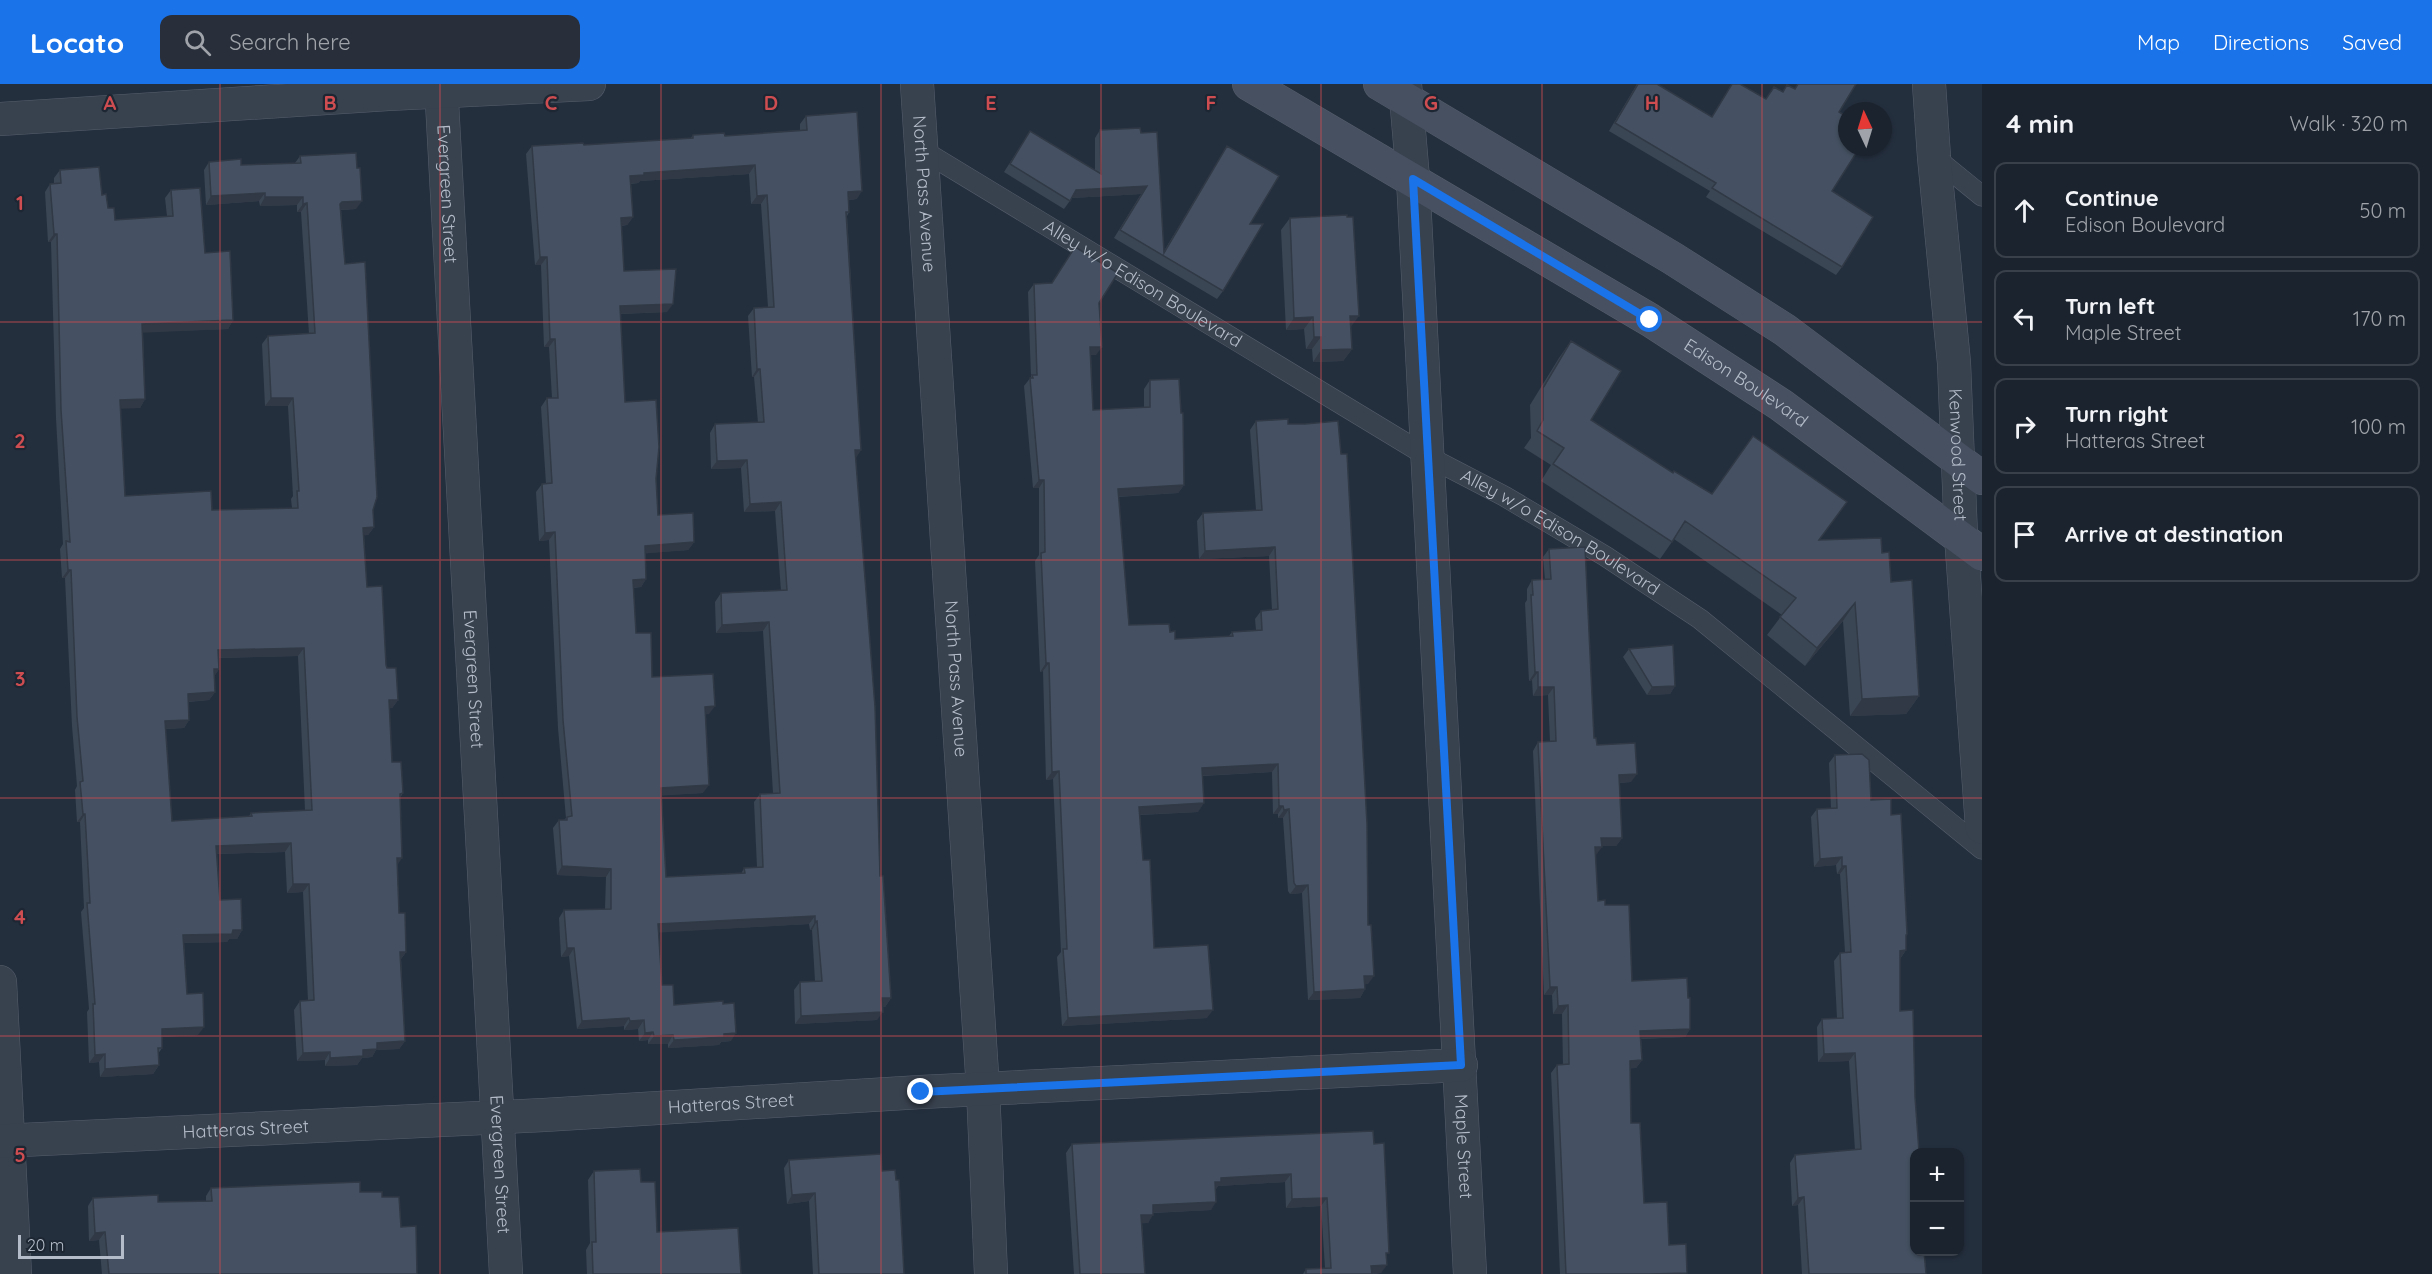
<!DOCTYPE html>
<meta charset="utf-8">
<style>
:root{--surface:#1b232e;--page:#282f3a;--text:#f1f3f6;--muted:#a0a4aa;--line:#39404a;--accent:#1a73e8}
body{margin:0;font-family:Quicksand,sans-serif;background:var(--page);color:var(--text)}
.controls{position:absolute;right:18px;bottom:18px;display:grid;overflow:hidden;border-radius:12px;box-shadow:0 2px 4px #0004}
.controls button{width:54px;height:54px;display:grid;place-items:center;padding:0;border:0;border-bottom:2px solid var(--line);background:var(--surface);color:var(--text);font:30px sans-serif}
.compass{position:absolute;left:1838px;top:18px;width:54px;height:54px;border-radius:50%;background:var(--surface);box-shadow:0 2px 4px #0004;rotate:356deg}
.scale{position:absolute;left:18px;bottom:15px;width:106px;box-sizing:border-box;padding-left:6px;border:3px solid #b4bcc9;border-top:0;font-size:16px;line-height:21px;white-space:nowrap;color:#b4bcc9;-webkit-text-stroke:4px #1d2633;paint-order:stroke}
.stop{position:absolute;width:18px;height:18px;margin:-14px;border:4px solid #1a73e8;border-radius:50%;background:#fff}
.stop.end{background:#1a73e8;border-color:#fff;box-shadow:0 2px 6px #0008}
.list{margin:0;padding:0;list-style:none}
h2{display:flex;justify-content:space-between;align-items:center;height:78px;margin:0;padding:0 24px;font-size:26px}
h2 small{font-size:20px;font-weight:400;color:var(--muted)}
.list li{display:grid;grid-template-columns:39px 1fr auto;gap:18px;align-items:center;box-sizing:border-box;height:96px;margin:0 12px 12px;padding:0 12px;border:2px solid var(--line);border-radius:12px}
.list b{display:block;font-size:22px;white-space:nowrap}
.list p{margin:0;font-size:20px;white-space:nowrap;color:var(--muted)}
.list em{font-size:20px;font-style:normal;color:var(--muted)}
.icon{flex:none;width:33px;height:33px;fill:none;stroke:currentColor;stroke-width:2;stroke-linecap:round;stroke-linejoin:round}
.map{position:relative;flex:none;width:1982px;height:1190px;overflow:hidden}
header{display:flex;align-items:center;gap:36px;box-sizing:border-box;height:84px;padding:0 30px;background:var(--accent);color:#fff}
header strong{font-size:28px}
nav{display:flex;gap:33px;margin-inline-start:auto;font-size:21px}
.search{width:420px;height:54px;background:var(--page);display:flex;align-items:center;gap:15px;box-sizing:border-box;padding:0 21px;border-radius:12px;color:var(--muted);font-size:22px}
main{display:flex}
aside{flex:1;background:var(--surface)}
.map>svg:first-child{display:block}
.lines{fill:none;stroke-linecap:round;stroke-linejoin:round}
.service-casing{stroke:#565f6c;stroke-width:21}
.minor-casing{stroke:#565f6c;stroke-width:34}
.secondary-casing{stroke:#565f6c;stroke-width:34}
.service{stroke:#38414e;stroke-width:20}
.minor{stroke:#38414e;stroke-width:33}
.secondary{stroke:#465061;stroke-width:33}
.wall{fill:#3b4654;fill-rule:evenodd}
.shaded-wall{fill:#303945}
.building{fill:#455162;stroke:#303945;stroke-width:1.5;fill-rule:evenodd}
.route{stroke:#1a73e8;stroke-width:8}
.grid{fill:none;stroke:#ce4d50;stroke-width:1.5;stroke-opacity:0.55}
.labels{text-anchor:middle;stroke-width:4.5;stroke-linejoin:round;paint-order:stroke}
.street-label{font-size:18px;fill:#b4bcc9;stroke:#1d2633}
.grid-label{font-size:20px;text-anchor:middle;font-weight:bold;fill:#ce4d50;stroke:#1d2633;stroke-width:4.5;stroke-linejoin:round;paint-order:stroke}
</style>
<header>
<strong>Locato</strong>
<div class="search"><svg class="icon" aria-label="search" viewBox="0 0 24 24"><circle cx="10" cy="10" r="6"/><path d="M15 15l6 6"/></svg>Search here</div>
<nav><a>Map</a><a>Directions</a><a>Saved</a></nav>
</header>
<main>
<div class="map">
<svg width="1982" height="1190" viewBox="0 0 1982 1190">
<rect width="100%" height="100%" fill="#242f3e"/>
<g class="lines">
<g class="service-casing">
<g id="service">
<path id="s1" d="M922,66L1427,372L1504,412L1605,472L1700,535L1982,765"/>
<path d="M1934,73L1982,112"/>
</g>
</g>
<g class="minor-casing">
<g id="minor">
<path id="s2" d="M441,0L506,1190"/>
<path id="s3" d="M917,0L983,1005L991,1190"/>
<path id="s4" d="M1405,0L1413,95L1470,1190"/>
<path id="s5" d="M1929,0L1934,73L1954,279L1961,452L1982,743"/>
<path d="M0,35L388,10L589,0"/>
<path d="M0,898L15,1190"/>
<path id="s6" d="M0,1057L544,1031L921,1008L1461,981"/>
</g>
</g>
<g class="secondary-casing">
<g id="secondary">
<path id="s7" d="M1249,0L1650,236L1781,321L1982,470"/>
<path d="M1380,0L1672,174L1785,246L1982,394"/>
</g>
</g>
<use href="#service" class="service"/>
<use href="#minor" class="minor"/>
<use href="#secondary" class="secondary"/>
</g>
<path class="wall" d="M1637,0H1657L1712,33L1732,0L1766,15L1774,3L1782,8L1787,1L1839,28L1832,107L1842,183L1836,191L1706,113L1710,107L1609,47Z
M806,32L857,115L848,116L849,128L847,132L861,366L855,374L880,792L891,914L885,923H882L877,936L795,940L794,906L800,898L815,897L812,846H810L809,840L658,848L662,901L674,921L731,957L721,958L719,961L668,964V960H648V956L639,957L638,945L624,946V942L577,945L569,872L561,873L559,834L564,826L605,825L606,793L557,791L553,744L559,736H564L566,734L558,644L549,456L539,457L536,408L542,400H546L541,323L547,314H552L549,263H544L541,181H535L526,70L532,62L584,61L690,55L693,51L725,52L800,46V40ZM749,90L751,120H761L768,223L754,224L748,232L752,293H754L758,339L715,340L710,349L711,385L741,384L744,428L775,427L781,507L721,509L715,518L716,549L763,547L773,709L760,710L754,718L757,783L744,784L741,790L666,793L662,711L703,709L705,630H709L652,593L636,549L633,504L641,503L646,495L645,469L688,466L694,458L658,431L656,395L625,318L620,230L667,228L624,187L621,142L627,141L633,133L631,100L638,99L640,97Z
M1100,46L1141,49L1164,167L1227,62L1250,140L1223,207L1217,215L1114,154L1141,110L1072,114L1064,125L1004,88L1030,47L1095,86V54Z
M300,72L356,125L341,126L345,180L374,443L368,451H364L367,503L386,581L398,616L392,624H389L392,678L403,709L400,714L397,781L399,829L406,868L401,875L405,957L399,965L376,966L372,973L362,974L357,981L325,982V976L297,977L294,926L300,917H308L303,808L287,809L285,768L217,770L220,816L242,846L237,855H229L227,858L184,859L187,910L198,951L162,953V964L158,970L159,981L153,990L100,993L99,978L89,979L87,928L89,925L81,828L84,824L80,738H77L75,706L77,702L72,642L65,494H62L60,465L63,460L56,334L51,158H48L45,108L50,100H54V94L60,86L102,111L108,124L115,136L167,132L165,114L171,106L205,169L233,236L228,245L143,248L145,315L140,324H120L125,412L212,426L292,424L291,415L293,412L288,322H265L262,260L268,252L309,250L301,128H297V121L260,122L259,117L206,121L204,86L209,78L241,81L295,79ZM298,572L305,726L251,729L249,732L172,737L165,645L184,644L189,636L188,618L209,616L215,608L214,592L219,585V574Z
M1290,134L1351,243L1352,265L1343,277L1313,278L1312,265H1306L1304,245L1286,246L1281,146Z
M1075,163L1099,219L1096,271H1091L1093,326L1144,323V305L1150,296L1184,401L1178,409L1118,413L1129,541L1170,548L1175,555L1229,552L1232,548L1256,546L1255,535L1261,527L1272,526L1269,472L1199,475L1197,437L1203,429L1256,426L1250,346L1256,337L1368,900H1365V905L1360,914L1308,916L1302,809L1290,810L1288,807L1283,734H1278V730H1273L1272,688L1203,692L1198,728L1140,731L1143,776L1154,864L1207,934L1062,942L1057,873L1061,868L1053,695L1046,696L1043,587L1040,588L1035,477L1039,471V404H1033L1024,302L1031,293L1028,208L1034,200L1052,199Z
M1571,257L1591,336L1673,389L1712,410L1820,456L1882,469L1891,498L1919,612L1906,630L1850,632L1843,537L1805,582L1767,551L1782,531L1674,455L1660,475L1541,397L1551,381L1524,364L1531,354L1530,321L1559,274Z
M1549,465L1594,654L1597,661L1631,698L1619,699L1622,754L1616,762H1602L1595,771L1598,817L1605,821L1632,897L1688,914L1690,945L1685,953L1641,955L1642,976L1636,984H1630L1631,1039L1644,1119L1686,1190H1560L1551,989L1557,981H1563L1562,930H1553L1552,911H1544L1533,667L1538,658H1550L1548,611L1533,612L1532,596L1529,597L1525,519L1527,516V505L1532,496H1545L1543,473Z
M1629,565L1675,602L1670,610L1647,611L1623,573Z
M1835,671L1871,716L1891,731L1907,850L1906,853V866L1900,875V927L1915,1013L1926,1190H1802L1798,1121L1792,1122L1790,1079L1795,1071L1855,1066L1849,977L1818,978L1817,943L1822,935L1837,934L1834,877L1840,869L1845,868L1840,790H1837L1836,781L1814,783L1811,733L1817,725L1831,724L1829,679Z
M1373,1047L1386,1173L1381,1189L1372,1190H1303L1306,1185L1325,1184L1321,1122L1286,1124L1285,1098L1218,1102L1216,1105L1211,1126L1153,1129L1148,1139H1142L1145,1190H1074L1066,1069L1072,1060Z
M789,1076L882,1087L904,1190H813L809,1117L787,1120L784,1084Z
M594,1087L641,1098L657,1148L741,1190H587L586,1166L590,1159L588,1096Z
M211,1104L360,1108L382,1113L401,1143L417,1190H102L99,1156L89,1157L88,1122L93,1114L158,1118L206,1117V1112Z"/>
<path class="shaded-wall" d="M755,81L749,90L640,97L638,99L625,100L630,92L644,89Z
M1147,102L1141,110L1071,114L1076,106Z
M862,107L857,115L842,116L848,108Z
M265,109L259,117L206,121L211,112Z
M767,111L761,120H751L757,112Z
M265,113H303L297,121L260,122Z
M362,117L356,125L336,126L342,118Z
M307,119L301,128H297L303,120Z
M633,133L627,141L615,142L621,134Z
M54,150H57L51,158H48Z
M540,173H547L541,181H535Z
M673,220L667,228L614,230L620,222Z
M1350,232H1359L1350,244Z
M1313,233L1304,245L1286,246L1294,234Z
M233,236L228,245L136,249L142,240Z
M1314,253H1321L1312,265H1306Z
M550,255H555L549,263H544Z
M1090,263H1102L1096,271H1085Z
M1352,265L1343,277L1313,278L1321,266Z
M757,285H760L754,293H752Z
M271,314H293L288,322H265Z
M145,315L140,324L114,325L120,316Z
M855,366H861L856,374H849Z
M747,376L741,384L711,385L717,377Z
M1039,396H1044L1039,404H1033Z
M1184,401L1178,409L1112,413L1118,405Z
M781,418L775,427L744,428L750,420Z
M374,443L368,451L358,452L363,444Z
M555,448L549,456L539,457L545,449Z
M694,458L688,466L639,470L645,462Z
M1275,463L1269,472L1199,475L1205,467Z
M68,486H71L65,494H62Z
M646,495L641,503L627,504L633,496Z
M1855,519L1843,537L1805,582L1817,564Z
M769,538L763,547L716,549L722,541Z
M304,564L298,572L212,574L218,566Z
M1046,579H1049L1043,587L1040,588Z
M214,585H219L214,593Z
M1535,588H1538L1532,596L1529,597Z
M1675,602L1670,610L1647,611L1652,603Z
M1538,603H1554L1548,611L1533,612Z
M215,608L209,616L182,618L188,610Z
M1919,612L1906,630L1850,632L1862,615Z
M389,616H398L392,624L383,625Z
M715,622L709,630L699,631L705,623Z
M189,636L184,644L159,645L165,637Z
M1278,680L1272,688L1196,692L1202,684Z
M1059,687L1053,695L1046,696L1052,688Z
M1637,690L1631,698L1613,699L1619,691Z
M709,701L703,709L656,712L661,704Z
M1204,719L1198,728L1133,731L1139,723Z
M1279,722H1283L1278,730H1273Z
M1289,725L1283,734H1278L1284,726Z
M83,730H85L80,738H77Z
M1601,754H1622L1616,762H1595Z
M291,759L285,768L211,770L216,762Z
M1595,763H1602L1596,771Z
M1842,773L1836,781L1814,783L1820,775Z
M397,774H402L396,783Z
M562,782L611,785L606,793L557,791Z
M1842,782H1846L1840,790H1837Z
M293,800H309L303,808L287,809Z
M1308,801L1302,809L1290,810L1296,802Z
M815,832L809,840L652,849L658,840Z
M817,837L812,846H810L815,838Z
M233,846H242L237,855H229L227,858L178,859L183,851Z
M567,864H574L569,872L561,873Z
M1906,866L1900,875H1894L1900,867Z
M400,868H406L400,876Z
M1364,892H1374L1368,900L1359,901Z
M1550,903H1557L1552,911H1544Z
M1365,905L1360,914L1308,916L1314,908Z
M882,914H891L885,923H876Z
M1568,921L1562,930H1553L1558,922Z
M1213,926L1207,934L1062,942L1068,934Z
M883,928L877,936L795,940L801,932Z
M629,934L624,942L577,945L582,937Z
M644,936L638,945L624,946L630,937Z
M204,943L198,951L156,953L162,945Z
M1690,945L1685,953L1635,955L1640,947Z
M653,948L648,956L639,957L645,949Z
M736,949L731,957L721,958L719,961L668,964L674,956Z
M673,951L668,960H648L654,952Z
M405,957L399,965L376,966L372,973L362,974L357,981L325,982L330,974L363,966L377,959Z
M330,968L325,976L297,977L303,969Z
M1855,969L1849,977L1818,978L1824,970Z
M105,970L99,978L89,979L95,971Z
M1642,976L1636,984L1624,985L1630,977Z
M159,981L153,990L100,993L105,985Z
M1291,1090L1285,1098L1218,1102L1215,1106V1098L1221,1094Z
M815,1109L809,1117L787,1120L792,1111Z
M1804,1113L1798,1121L1792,1122L1798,1114Z
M1327,1114L1321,1122L1286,1124L1292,1115Z
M1216,1118L1211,1126L1147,1129L1153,1121Z
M1141,1131H1153L1148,1139L1135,1140Z
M105,1148L99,1156L89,1157L95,1149Z
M1387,1181L1381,1189L1366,1190L1371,1182Z"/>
<path class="building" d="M1638,0H1657L1712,33L1732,0H1740L1766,15L1774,3L1783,8L1787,1L1795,5L1798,0H1856L1839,28L1847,33V63H1860L1832,107L1873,133L1842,183L1712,104L1716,99L1615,39Z
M857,28L862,107L848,108L849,128H846L861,366H855L875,623L880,792H883L891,914H882L883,928L801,932L800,898L822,897L817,837L815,838V832L658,840L662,901H673L674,921L723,917V920L734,919L736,949L724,950V953L674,956L673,951L654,952L653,948L645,949L644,936L630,937L629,934L582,937L574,864H567L564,826L611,825V785L562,782L559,736H567V733L572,732L563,636L555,448L545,449L542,400L552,399L547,314H558L555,255H550L547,173H540L532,62L583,59L584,61L693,54V51L724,49L725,52L807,46L806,32ZM755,81L757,112L767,111L774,223L754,224L757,285H760L764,338L715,340L717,377L747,376L750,420L781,418L787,506L721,509L722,541L769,538L780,709L760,710L763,783L744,784L745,789L666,793L661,704L709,701L705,623L715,622L713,590L652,593L651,549H636L633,496L646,495L645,462L694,458L693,429L658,431L656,395L659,363L656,316L625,318L620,222L673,220L676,185L624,187L621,134L633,133L630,92L644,91V89Z
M1140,44L1141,49L1157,48L1164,169L1227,62L1279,92L1250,140H1263L1223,207L1120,146L1147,102L1076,106L1070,117L1010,80L1030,47L1101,90L1100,46Z
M356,69L357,84H360L362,117L342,118L340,120L345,180L365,178L377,413L373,426L374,443L363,444L367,503L382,502L386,581L387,584H396L398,616H389L392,678H401L403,709L400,710L402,774H397L399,829H405L406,868H400L405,957L377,959V965L363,966V972L330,974V968L303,969L300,917L314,916L309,800H293L291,759L216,762L220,816L241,815L242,846H233L232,850L183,851L187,910L203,909L204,943L162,945V964H158L159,981L105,985V970L95,971L93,920H95L87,819H90L85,730H83L80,698L83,697L77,633L71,486H68L66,457L70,458L61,326L57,150H54L50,100L61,99L60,86L99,83L102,111L106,110L108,124H114L115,136L173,132L171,106L200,104L205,169L230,167L233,236L142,240L145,315L120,316L125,412L211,407L212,426L298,424L297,407H299L293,314H271L268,252L315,249L307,119L303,120V113H265V109L211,112L209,78L241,75V81L301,79L300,72ZM304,564L312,726L251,729L252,732L172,737L165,637L189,636L188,610L215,608L214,585H219L218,566Z
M1347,131V133H1353L1359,232H1350L1352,265L1321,266V253H1314L1313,233L1294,234L1290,134Z
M1075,163L1118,189L1099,219L1102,263H1090L1093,326L1150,323V296L1179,295L1181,329H1183L1184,401L1118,405L1129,541L1169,540L1170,548L1175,547V555L1233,552L1232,548L1262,546L1261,527L1278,525L1275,463L1205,467L1203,429L1262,426L1256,337L1288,335V340H1305L1338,337L1341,370H1347L1367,740L1368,841H1371L1374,892H1364L1365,905L1314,908L1308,801L1296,802L1294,799L1289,725L1284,726L1283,722H1279L1278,680L1202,684L1204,719L1139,723L1143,776H1150L1154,864L1208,861L1213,926L1068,934L1063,865H1067L1059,687L1052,688L1049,579H1046L1041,469L1045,468L1044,396H1039L1030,294H1033L1032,291H1037L1034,200L1052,199Z
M1571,257L1621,287L1591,336L1673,389L1674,387L1712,410L1753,352L1847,418L1819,456L1881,454L1882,469L1889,468L1891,498L1912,496L1919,612L1862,615L1855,519L1817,564L1780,533L1796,514L1685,437L1672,458L1553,380L1564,364L1537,347L1543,336V304Z
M1585,463L1594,654H1596L1597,661L1635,659L1637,690L1619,691L1622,754H1601L1602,763H1595L1598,817L1605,816V821H1629L1632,897L1687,894L1688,914H1690V945L1640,947L1642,976L1630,977L1631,1039H1640L1644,1119L1667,1118L1669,1161L1686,1160L1687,1189L1649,1190H1566L1557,981L1569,980L1568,921L1558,922L1557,903H1550L1538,658L1556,657L1554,603H1538V588H1535L1531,511H1533L1532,496L1551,495L1549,465Z
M1673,561L1675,602L1652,603L1629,565Z
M1862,670L1869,676L1871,716L1891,715V731L1901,730L1907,850L1906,851V866L1900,867V927L1913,926L1915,1013L1919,1068H1914V1167H1924L1926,1190H1809L1804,1113L1798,1114L1795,1071L1861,1065L1855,969L1824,970L1822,935L1843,934L1840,869L1851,868L1846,782H1842V773L1820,775L1817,725L1837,724L1835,671Z
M1373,1047L1374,1060L1384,1059L1389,1169H1386L1387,1181L1371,1182L1372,1190H1306V1185L1331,1184L1327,1114L1292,1115L1291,1090L1221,1094V1098H1215L1216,1118L1153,1121V1131H1141L1145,1190H1080L1072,1060Z
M881,1070L882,1087L895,1086L896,1096H899L904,1190H819L815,1109L792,1111L789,1076Z
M640,1085L641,1098H655L657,1148L738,1144L741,1190H593L592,1158H596L594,1087Z
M360,1098V1108H382V1113H399L401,1143L416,1142L417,1190H109L105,1148L95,1149L93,1114L158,1111V1118L212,1117L211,1104Z"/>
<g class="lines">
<path class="route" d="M921,1008L1461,981L1413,95L1650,236"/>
</g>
<path class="grid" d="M220,0V1190M440,0V1190M661,0V1190M881,0V1190M1101,0V1190M1321,0V1190M1542,0V1190M1762,0V1190M0,238H1982M0,476H1982M0,714H1982M0,952H1982"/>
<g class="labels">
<g class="street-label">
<text dy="6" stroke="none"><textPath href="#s2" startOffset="110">Evergreen Street</textPath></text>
<text dy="6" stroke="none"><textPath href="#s3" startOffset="110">North Pass Avenue</textPath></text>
<text dy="6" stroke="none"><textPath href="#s1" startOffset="258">Alley w/o Edison Boulevard</textPath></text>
<text dy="6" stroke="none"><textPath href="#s7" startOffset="580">Edison Boulevard</textPath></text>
<text dy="6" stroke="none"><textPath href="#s5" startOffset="372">Kenwood Street</textPath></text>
<text dy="6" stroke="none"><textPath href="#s1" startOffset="744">Alley w/o Edison Boulevard</textPath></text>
<text dy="6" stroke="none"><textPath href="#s2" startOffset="596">Evergreen Street</textPath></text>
<text dy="6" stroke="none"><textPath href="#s3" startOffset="596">North Pass Avenue</textPath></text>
<text dy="6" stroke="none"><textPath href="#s6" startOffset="732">Hatteras Street</textPath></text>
<text dy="6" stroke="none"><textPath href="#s6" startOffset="246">Hatteras Street</textPath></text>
<text dy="6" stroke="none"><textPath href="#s4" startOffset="1064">Maple Street</textPath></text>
<text dy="6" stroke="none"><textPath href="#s2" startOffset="1082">Evergreen Street</textPath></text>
</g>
</g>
<g class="grid-label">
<text x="110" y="26">A</text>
<text x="330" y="26">B</text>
<text x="551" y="26">C</text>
<text x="771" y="26">D</text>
<text x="991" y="26">E</text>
<text x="1211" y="26">F</text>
<text x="1431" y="26">G</text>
<text x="1652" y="26">H</text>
<text x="20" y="126">1</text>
<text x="20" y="364">2</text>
<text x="20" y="602">3</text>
<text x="20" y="840">4</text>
<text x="20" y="1078">5</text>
</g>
</svg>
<div class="controls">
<button>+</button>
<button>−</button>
</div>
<svg class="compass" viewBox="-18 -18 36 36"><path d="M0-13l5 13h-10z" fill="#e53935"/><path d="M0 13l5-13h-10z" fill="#a0a4aa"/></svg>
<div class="scale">20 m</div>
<div class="stop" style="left:1650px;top:236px"></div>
<div class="stop end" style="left:921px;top:1008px"></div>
</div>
<aside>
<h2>4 min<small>Walk · 320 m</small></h2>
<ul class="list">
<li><svg class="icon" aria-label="ahead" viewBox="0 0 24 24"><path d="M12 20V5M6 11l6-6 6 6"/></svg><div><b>Continue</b><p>Edison Boulevard</p></div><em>50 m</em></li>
<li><svg class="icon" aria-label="left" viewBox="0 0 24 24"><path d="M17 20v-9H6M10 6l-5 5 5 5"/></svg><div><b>Turn left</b><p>Maple Street</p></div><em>170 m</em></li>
<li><svg class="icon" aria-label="right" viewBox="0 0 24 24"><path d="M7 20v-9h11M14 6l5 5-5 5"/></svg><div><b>Turn right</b><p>Hatteras Street</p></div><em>100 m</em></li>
<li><svg class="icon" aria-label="arrive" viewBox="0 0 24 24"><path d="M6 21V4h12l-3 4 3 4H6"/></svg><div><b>Arrive at destination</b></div></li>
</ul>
</aside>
</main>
